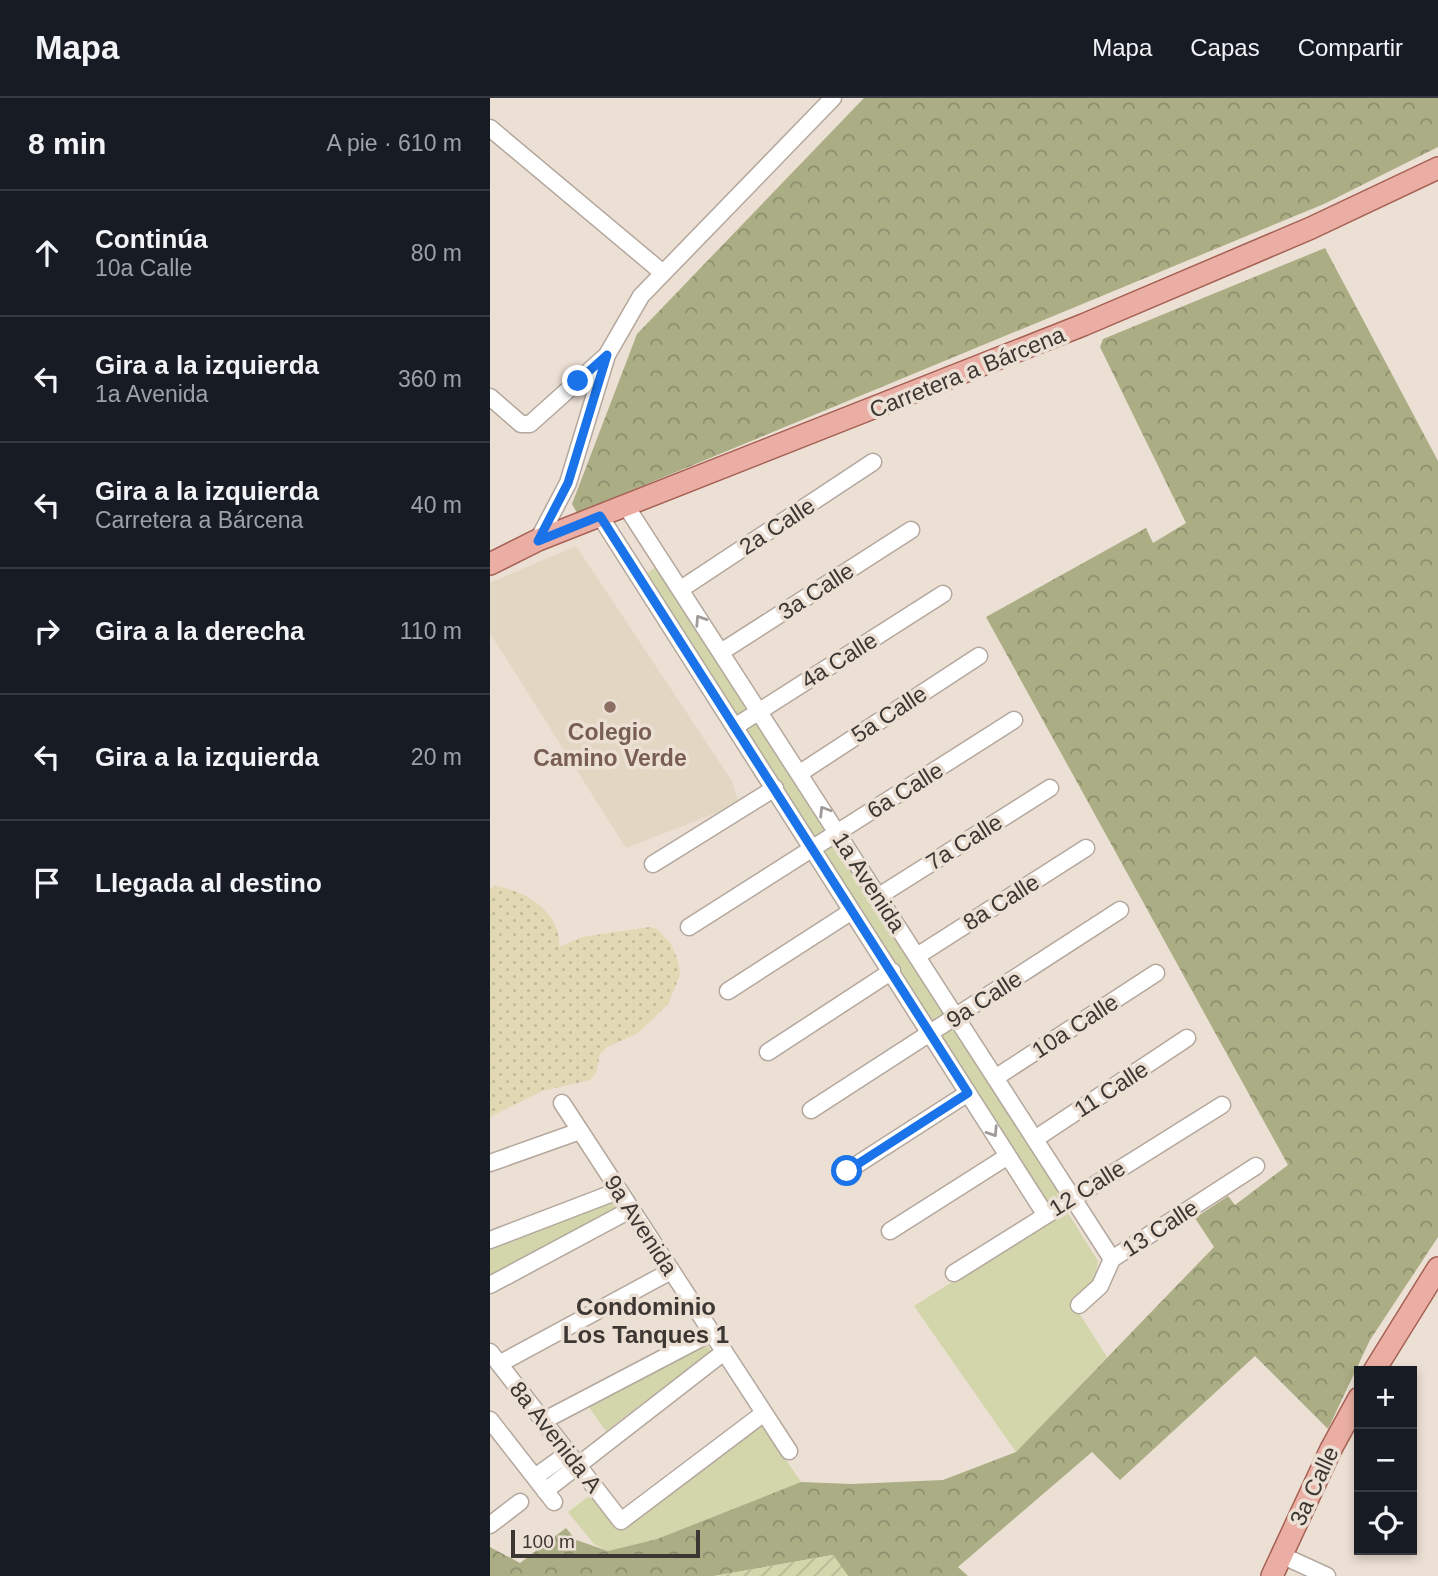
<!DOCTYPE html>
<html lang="es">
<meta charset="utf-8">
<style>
:root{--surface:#171b24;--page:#20242c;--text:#f1f3f6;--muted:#9ea1a6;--line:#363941}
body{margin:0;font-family:Helvetica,sans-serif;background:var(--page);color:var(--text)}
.controls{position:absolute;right:21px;bottom:21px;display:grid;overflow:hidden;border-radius:0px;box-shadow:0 4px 10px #0003}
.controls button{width:63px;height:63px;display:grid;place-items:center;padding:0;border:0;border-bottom:2px solid var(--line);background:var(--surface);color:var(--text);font:35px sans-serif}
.scale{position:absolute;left:21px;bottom:18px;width:189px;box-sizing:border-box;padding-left:7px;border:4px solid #3d3733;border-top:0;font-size:19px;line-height:24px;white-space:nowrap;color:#3d3733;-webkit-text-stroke:5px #ecdfd4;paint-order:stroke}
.stop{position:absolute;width:21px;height:21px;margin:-16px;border:5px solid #1a73e8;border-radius:50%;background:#fff}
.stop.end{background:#1a73e8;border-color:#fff;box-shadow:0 2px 7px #0008}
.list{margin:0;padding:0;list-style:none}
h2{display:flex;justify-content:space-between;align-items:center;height:91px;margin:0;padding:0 28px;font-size:30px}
h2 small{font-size:23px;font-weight:400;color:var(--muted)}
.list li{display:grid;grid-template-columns:46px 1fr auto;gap:21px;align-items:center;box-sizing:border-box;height:126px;padding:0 28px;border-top:2px solid var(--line)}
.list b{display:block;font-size:26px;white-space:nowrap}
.list p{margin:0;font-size:23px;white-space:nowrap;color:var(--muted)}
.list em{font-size:23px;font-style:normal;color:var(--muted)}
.icon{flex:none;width:38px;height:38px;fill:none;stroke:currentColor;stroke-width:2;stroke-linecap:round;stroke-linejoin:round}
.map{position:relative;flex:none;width:948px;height:1478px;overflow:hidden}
header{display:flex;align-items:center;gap:42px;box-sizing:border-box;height:98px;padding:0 35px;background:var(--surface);border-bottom:2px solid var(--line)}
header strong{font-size:33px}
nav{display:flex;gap:38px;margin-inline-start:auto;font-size:24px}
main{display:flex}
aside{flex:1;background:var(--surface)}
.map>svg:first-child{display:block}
.education{fill:#e1d7c2}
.green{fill:#d2d6aa}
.forest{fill:url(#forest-crowns)}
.sand{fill:url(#sand-dots)}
.garden{fill:url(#garden-furrows)}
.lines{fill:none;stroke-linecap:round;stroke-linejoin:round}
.minor-casing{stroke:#b4a79d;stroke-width:19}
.major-casing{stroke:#a66155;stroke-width:24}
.minor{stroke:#fff;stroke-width:16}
.major{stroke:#ebaea4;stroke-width:21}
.oneway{stroke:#9e9b99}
.route{stroke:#1a73e8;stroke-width:9}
.education-dot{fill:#8d6e63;stroke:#ecdfd4;stroke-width:2.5}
.labels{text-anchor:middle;stroke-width:7;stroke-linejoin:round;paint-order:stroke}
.street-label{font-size:23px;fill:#3d3733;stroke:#ecdfd4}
.education-label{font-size:23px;font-weight:bold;fill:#785e54;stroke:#ecdfd4}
.neighbourhood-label{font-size:24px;font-weight:bold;fill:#3d3733;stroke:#ecdfd4}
</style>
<header>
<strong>Mapa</strong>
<nav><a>Mapa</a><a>Capas</a><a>Compartir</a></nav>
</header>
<main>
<aside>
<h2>8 min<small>A pie · 610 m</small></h2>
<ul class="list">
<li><svg class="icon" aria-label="ahead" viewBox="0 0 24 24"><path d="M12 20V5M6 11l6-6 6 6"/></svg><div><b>Continúa</b><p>10a Calle</p></div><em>80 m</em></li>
<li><svg class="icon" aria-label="left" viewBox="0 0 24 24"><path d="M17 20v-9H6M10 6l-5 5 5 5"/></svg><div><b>Gira a la izquierda</b><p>1a Avenida</p></div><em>360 m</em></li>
<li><svg class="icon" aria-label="left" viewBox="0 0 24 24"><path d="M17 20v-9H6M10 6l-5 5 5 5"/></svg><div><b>Gira a la izquierda</b><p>Carretera a Bárcena</p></div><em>40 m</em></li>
<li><svg class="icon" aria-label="right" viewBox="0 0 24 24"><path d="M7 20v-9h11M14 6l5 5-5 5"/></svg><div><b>Gira a la derecha</b></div><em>110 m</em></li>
<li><svg class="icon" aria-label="left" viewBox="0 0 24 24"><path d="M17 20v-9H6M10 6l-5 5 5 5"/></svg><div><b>Gira a la izquierda</b></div><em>20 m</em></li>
<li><svg class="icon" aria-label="arrive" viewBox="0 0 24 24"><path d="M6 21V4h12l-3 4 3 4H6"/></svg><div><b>Llegada al destino</b></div></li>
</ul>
</aside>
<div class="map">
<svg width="948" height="1478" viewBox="0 0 948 1478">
<defs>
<pattern id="forest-crowns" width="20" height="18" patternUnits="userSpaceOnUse" patternTransform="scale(1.75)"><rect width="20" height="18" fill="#abae84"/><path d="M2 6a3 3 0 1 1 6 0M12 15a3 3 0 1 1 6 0" fill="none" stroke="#8c8e6d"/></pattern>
<pattern id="sand-dots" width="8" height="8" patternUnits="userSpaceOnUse" patternTransform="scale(1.75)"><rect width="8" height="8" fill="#e2d8b3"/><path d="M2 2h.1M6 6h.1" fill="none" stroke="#c3ba9a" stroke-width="1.8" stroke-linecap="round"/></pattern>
<pattern id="garden-furrows" width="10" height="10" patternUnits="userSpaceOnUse" patternTransform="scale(1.75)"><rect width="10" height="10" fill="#d2d6aa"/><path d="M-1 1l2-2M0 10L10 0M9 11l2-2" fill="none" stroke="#b5b893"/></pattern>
</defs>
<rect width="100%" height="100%" fill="#ecdfd4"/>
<path class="education" d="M86,448L242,683L249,706L136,750L0,535V485Z"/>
<path class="green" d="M173,464L582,1100L555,1116L150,480Z
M126,1102L130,1110L0,1181V1150Z
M576,1112L608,1163L606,1174L611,1184L582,1204L617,1259L526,1354L424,1208Z
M216,1245L221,1253L116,1333L98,1308Z
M271,1325L311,1384L167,1441L118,1453L104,1446L78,1414L102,1396L131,1430Z"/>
<path class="forest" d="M374,0H948V49L834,106L87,415L82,406L147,236Z
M835,150L948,363V1139L880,1242L838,1331L765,1258L630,1382L602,1354L468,1469L478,1478H358L343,1457L224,1478H0V1449L30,1465L76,1430L86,1442L118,1453L167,1441L311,1384L362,1386L453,1382L526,1354L724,1149L705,1120L738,1098L745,1107L798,1067L496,519L656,430L663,445L696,425L610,249L613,241Z"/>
<path class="sand" d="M5,788C35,792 72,815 69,849L92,839L160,829L167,831L181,846L188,863L190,877L178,906L148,935L117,949L110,956L106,975L100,982L52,993L0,1019V791Z"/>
<path class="garden" d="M343,1457L358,1478H224Z"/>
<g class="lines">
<g class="minor-casing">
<path id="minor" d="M0,30L173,175
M0,299L31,326H40L117,257
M136,408L622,1161
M110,418L555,1116
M48,442L78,385L117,257L151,198L343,0
M191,491L383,364
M231,554L421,432
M246,628L453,496
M310,675L489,558
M163,766L285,690
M389,798L560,690
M199,829L524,622
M427,858L596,750
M238,893L362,813
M278,954L402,873
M505,980L666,875
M72,1005L299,1353
M321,1012L630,812
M545,1041L697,940
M0,1065L90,1033
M357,1073L478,995
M400,1133L518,1058
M0,1142L128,1093
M464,1175L732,1007
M0,1187L140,1112
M589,1207L610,1188L622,1161L766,1068
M0,1254L131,1423L274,1315
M9,1266L181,1173
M0,1322L64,1404
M53,1323L221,1235
M45,1379L77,1356
M55,1393L234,1254
M0,1427L30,1404
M791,1457L837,1478"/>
</g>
<g class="major-casing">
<path id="major" d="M0,466L48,442L593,227L821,130L948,70
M884,1273L948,1170
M782,1478L841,1351L869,1300"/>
</g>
<use href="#minor" class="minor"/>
<use href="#major" class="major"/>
</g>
<defs><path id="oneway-chevron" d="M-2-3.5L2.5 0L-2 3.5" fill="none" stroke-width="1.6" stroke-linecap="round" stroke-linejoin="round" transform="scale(1.75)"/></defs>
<g class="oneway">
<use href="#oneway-chevron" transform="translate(210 522) rotate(-123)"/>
<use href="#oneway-chevron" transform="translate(334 713) rotate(-122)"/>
<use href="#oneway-chevron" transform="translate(503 1034) rotate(57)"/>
</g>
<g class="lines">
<path class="route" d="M88,283L117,257L78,385L48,443L110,418L478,995L357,1073"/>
</g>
<circle class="education-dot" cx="120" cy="609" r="7"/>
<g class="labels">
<g class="street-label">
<text transform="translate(477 274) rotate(-22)" y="8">Carretera a Bárcena</text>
<text transform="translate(287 428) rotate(-33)" y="8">2a Calle</text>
<text transform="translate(326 493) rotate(-33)" y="8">3a Calle</text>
<text transform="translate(349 562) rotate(-32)" y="8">4a Calle</text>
<text transform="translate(399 616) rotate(-33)" y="8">5a Calle</text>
<text transform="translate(415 692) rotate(-32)" y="8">6a Calle</text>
<text transform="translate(474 744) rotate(-32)" y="8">7a Calle</text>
<text transform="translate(379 784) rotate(57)" y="8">1a Avenida</text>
<text transform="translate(511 804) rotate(-32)" y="8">8a Calle</text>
<text transform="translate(494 901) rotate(-33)" y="8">9a Calle</text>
<text transform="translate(585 928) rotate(-33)" y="8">10a Calle</text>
<text transform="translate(621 991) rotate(-33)" y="8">11 Calle</text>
<text transform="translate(597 1090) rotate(-32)" y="8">12 Calle</text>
<text transform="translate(151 1127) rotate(57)" y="8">9a Avenida</text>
<text transform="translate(670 1130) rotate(-33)" y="8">13 Calle</text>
<text transform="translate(66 1339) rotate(52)" y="8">8a Avenida A</text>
<text transform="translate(824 1388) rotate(-65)" y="8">3a Calle</text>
</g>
<g class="education-label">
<text x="120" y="642">Colegio<tspan x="120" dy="26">Camino Verde</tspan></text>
</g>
<g class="neighbourhood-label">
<text x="156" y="1217">Condominio<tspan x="156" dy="28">Los Tanques 1</tspan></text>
</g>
</g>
</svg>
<div class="controls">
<button>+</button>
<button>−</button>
<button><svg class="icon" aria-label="locate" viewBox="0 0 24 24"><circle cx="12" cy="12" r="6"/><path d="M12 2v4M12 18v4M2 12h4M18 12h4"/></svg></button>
</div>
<div class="scale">100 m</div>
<div class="stop" style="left:357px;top:1073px"></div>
<div class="stop end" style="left:88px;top:283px"></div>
</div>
</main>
